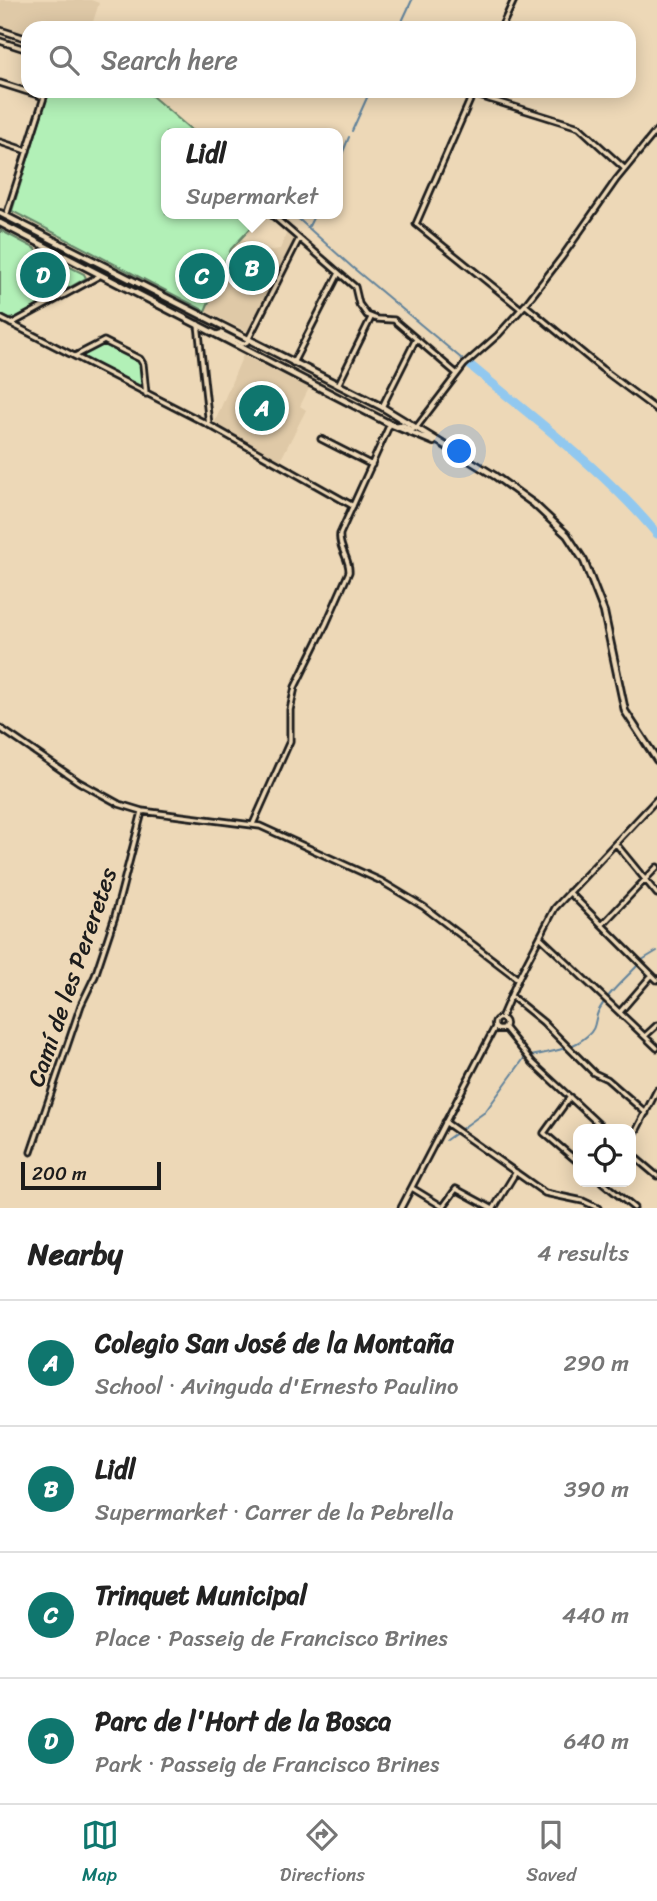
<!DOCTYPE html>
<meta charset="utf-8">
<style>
:root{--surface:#fff;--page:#f6f6f6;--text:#222;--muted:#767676;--line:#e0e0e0;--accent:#0f766e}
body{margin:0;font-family:Sriracha,sans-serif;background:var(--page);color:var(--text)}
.controls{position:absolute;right:21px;bottom:21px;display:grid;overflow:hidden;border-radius:14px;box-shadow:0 4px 18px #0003}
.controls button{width:63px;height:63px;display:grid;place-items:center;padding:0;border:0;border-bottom:2px solid var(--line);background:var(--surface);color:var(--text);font:35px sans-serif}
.scale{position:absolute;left:21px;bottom:18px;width:140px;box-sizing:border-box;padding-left:7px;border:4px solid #1c1c1c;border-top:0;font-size:19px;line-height:24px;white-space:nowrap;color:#1c1c1c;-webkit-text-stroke:5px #edd8b7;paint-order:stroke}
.you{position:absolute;left:460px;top:452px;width:24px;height:24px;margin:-18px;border:5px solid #fff;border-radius:50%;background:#1a73e8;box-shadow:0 0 0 10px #1a73e833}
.badge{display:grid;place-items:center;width:46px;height:46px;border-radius:50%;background:var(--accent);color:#fff;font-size:23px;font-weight:700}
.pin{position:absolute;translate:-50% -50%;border:4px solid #fff;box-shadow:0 2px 7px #0006}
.popup{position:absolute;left:161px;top:128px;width:182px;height:91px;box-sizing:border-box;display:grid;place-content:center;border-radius:14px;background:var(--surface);filter:drop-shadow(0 2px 5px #0005);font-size:23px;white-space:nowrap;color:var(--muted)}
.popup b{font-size:26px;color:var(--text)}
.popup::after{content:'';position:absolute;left:50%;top:100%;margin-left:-14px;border:14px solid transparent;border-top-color:var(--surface)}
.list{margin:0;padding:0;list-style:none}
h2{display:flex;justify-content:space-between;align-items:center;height:91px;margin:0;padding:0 28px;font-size:30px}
h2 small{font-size:23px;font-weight:400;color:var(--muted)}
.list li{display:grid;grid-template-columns:46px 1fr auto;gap:21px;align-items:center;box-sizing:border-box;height:126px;padding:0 28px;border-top:2px solid var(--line)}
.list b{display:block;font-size:26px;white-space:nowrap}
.list p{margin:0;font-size:23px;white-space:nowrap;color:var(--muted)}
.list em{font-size:23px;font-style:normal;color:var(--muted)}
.icon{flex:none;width:38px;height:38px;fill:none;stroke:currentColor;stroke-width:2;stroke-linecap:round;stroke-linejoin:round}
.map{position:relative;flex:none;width:657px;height:1208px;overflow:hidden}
.search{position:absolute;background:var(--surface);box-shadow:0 4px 18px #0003;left:21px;right:21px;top:21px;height:77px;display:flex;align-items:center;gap:18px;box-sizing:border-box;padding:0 24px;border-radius:21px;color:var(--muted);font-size:26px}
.sheet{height:595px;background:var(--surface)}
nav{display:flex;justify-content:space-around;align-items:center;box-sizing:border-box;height:98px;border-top:2px solid var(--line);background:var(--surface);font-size:19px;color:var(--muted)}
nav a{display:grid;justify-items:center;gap:4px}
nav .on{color:var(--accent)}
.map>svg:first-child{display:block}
.built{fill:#dfc9a7}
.green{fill:#b2f0b7;stroke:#67866a;stroke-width:2}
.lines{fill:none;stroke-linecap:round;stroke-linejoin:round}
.stream{stroke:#62839b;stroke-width:2}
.river{stroke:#91c8ef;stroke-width:9}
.minor-casing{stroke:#1c1c1c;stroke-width:9}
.tertiary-casing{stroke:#1c1c1c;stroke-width:10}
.minor{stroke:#edd8b7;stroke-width:3.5}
.tertiary{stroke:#edd8b7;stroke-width:4.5}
.labels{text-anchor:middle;stroke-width:5;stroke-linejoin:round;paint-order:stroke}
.street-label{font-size:24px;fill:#1c1c1c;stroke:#edd8b7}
</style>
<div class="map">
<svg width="657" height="1208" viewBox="0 0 657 1208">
<rect width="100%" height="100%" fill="#edd8b7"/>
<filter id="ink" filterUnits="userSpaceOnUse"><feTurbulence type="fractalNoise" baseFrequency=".0143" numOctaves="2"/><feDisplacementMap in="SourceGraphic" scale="14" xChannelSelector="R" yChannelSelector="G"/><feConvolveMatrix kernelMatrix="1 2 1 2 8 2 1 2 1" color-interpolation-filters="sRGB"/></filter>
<g filter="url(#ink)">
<path class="built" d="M0,0H91L99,3L91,28H28V35L0,26Z
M287,232L295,238V242L250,329L246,331L205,311L231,249L241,238L266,251L280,249Z
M243,355L309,388L300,406L306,410L280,461L214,424Z"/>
<path class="green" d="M49,91H146L195,133H166V214H264L231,249L205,311L12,211Z
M0,230L36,249L38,254L43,253L84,274L86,278L16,318L9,319L0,315Z
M104,342L140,361L142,386L138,387L84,359V353Z"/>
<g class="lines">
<path class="stream" d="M399,28L412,0
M352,131L370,91
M338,164L349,137
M293,214L352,267L462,359
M308,228L315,214
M642,960L657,951
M531,1056C549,1052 573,1049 587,1036C597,1028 594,1021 598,1012C607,994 624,980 637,966
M446,1140L485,1112L525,1057"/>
<path class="river" d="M470,365C534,419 604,470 657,534"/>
<g class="minor-casing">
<path id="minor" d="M501,28L514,0
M0,30L28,39
M0,41L28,50
M0,83L44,97
M474,91L416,224L521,309
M473,94L579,127L625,169
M0,142L27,151
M271,214L355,287L359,304L367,315L377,319L394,320L456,373
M6,216L46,91
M525,305L602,369L657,410
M0,318L209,425L353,506
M11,324L101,275
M198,324L209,425
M218,334L221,333L243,344L247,342L299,239
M75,356L104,341L140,359L143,364L146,394
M293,363L339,273
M338,385L371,318
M382,407L416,339
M398,426L403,425L412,430L416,428L464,365L498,335L525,305L562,257L616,180L657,130
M321,439L372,465
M0,728L79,782L119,804L142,811L260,826L381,881L424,907L518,979
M253,824L290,741V710L295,687L326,624L349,572C350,558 338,548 340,534L390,424
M616,844L657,894
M569,892L602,925L657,867
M602,925L657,980
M541,938L657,1048
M511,996L543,1022L594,1073L607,1079L646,1113
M620,1012L652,975
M501,1018L518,979L555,908L657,799
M494.5 1024a5.5 5.5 0 1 1 11 0a5.5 5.5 0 1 1-11 0Z
M504,1027L533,1063L604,1129
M645,1036L657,1025
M570,1097L544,1133L578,1162
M445,1122L545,1193L583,1201L598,1208
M631,1141L657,1090
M31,1152L81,1005L95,976L115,916L142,812
M631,1154L657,1176
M602,1182L634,1208
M412,1188L443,1207
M443,1207L456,1189L491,1208
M401,1208L495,1027
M494,1208L516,1172"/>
</g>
<g class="tertiary-casing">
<path id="tertiary" d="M0,213L382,407L495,476L534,504L567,535L584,561L604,612L625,711L657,760
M0,223L390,424L434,442"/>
</g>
<use href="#minor" class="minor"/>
<use href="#tertiary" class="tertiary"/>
</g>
</g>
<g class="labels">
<g class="street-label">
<text transform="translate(72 977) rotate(-71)" y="8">Camí de les Pereretes</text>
</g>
</g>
</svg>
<div class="controls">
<button><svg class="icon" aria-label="locate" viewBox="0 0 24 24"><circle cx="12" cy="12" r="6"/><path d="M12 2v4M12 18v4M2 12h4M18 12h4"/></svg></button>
</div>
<div class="scale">200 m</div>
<div class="you"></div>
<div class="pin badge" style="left:262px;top:408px">A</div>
<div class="pin badge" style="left:252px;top:268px">B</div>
<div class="popup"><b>Lidl</b>Supermarket</div>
<div class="pin badge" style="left:202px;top:276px">C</div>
<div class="pin badge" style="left:43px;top:275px">D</div>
<div class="search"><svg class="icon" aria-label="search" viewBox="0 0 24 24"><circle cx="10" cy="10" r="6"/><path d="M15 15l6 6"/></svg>Search here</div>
</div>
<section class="sheet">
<h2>Nearby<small>4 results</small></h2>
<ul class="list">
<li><span class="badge">A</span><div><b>Colegio San José de la Montaña</b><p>School · Avinguda d'Ernesto Paulino</p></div><em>290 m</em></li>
<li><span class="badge">B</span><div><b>Lidl</b><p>Supermarket · Carrer de la Pebrella</p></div><em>390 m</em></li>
<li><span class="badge">C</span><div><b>Trinquet Municipal</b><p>Place · Passeig de Francisco Brines</p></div><em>440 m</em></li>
<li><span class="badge">D</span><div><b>Parc de l'Hort de la Bosca</b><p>Park · Passeig de Francisco Brines</p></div><em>640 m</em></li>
</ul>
</section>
<nav>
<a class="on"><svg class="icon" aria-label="map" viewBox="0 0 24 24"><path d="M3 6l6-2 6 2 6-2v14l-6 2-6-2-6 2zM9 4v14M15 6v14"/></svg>Map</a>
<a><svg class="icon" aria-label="directions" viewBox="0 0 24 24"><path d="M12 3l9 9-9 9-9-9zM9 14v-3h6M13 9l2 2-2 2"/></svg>Directions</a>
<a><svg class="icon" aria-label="saved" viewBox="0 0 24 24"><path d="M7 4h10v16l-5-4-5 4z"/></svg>Saved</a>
</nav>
